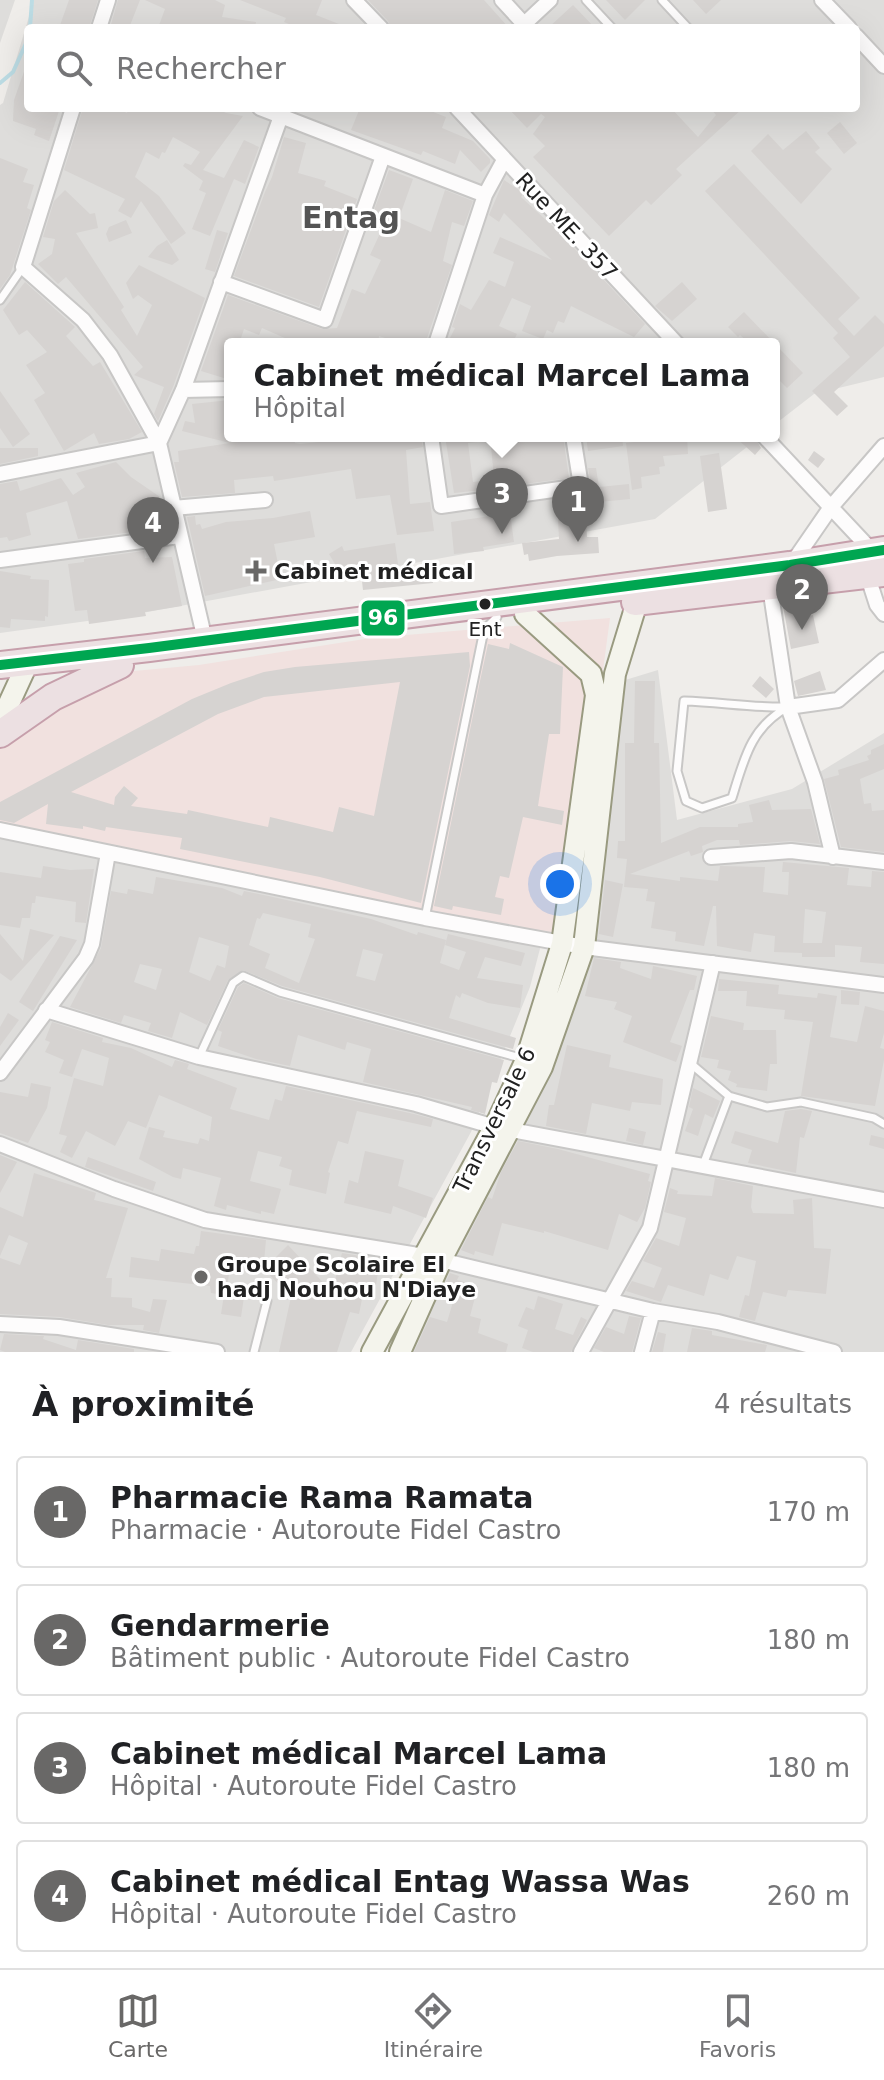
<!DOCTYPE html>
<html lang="fr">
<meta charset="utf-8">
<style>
:root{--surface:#fff;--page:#f6f6f6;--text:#202124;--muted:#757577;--line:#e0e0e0;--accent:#696867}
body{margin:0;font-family:"DejaVu Sans",sans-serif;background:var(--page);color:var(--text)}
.you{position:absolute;left:560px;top:884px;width:28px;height:28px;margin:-20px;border:6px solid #fff;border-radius:50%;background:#1a73e8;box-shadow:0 0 0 12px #1a73e833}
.badge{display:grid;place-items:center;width:52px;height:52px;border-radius:50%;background:var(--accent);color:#fff;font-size:26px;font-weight:700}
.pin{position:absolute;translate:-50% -66px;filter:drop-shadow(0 2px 4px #0008)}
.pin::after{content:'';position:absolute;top:42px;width:28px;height:24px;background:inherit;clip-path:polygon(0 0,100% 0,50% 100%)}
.popup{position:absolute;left:224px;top:338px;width:556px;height:104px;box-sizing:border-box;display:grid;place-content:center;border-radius:8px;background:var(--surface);filter:drop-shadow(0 2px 6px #0005);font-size:26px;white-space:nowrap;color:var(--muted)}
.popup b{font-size:30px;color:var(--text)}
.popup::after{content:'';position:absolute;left:50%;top:100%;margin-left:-16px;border:16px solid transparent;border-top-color:var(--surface)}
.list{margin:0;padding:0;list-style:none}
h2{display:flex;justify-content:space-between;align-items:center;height:104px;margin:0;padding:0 32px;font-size:34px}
h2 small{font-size:26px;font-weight:400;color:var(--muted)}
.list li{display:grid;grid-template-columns:52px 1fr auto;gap:24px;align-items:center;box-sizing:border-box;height:112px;margin:0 16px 16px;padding:0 16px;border:2px solid var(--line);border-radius:8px}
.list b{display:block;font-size:30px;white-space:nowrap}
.list p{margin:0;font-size:26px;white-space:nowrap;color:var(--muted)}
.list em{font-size:26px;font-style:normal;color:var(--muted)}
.icon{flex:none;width:44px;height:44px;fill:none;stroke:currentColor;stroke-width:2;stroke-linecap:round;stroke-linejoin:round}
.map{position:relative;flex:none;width:884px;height:1352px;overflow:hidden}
.search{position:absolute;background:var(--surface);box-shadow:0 8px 32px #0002;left:24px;right:24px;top:24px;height:88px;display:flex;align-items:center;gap:20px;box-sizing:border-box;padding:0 28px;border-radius:8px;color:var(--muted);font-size:30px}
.sheet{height:616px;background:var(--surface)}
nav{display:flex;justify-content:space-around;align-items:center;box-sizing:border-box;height:112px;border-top:2px solid var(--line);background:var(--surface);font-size:22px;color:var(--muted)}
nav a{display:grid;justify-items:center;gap:4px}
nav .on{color:var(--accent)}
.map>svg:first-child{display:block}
.residential{fill:#dedddb;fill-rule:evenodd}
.commercial{fill:#f1e1df}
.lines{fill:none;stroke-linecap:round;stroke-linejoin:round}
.stream{stroke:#bcdce4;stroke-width:4}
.building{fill:#d6d3d1;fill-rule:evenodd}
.lane-casing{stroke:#c8c7c6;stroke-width:11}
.street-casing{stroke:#c8c7c6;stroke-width:18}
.secondary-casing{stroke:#999a80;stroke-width:24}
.highway-casing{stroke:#c69fab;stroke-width:30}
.lane{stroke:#fdfcfc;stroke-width:7}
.street{stroke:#fdfcfc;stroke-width:14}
.secondary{stroke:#f4f4ec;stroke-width:20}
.highway{stroke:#ece0e2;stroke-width:26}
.bus-1-casing{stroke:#fff;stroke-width:16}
.bus-1{stroke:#00a651;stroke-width:10}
.poi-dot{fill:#696867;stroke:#fff;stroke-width:3}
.bus-dot{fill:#212121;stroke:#fff;stroke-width:3}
.labels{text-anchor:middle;stroke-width:6;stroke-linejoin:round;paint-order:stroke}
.bus-label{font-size:20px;fill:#212121;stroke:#fff}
.street-label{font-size:22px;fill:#212121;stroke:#fff}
.poi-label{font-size:22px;font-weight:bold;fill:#212121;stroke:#fff;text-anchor:start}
.district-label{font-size:30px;font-weight:bold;fill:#545454;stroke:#fff}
.line-badge{stroke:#fff;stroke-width:3}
.badge-label{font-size:22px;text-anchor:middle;font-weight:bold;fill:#fff}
</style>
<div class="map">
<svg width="884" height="1352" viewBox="0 0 884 1352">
<rect width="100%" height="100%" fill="#efedea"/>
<path class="residential" d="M0,0H15L0,43Z
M34,0H884V377L814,394L774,425V344H230V436H761L655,519L131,615L0,633V105L3,103ZM28,28H856V108H28Z
M658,670L677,820L792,789L884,733V1352H400L487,1182L555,1066L585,930L622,681Z
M0,837L542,941L530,987L471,1132L351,1352H0Z"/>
<path class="commercial" d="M610,618L582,826L563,940L0,828V742L123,672L199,665L371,638Z"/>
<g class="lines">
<path class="stream" d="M30,28L32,0
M0,83L13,72L28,39"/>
</g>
<path class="building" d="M69,0H98L89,28H59Z
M118,0H140L129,28H110Z
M145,0H215L225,5L222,17L256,22L255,28H158L165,9Z
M240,0H322L316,15L349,28H299L284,22L286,18Z
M368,0H484L509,28H391L388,21Z
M606,0H645L625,20Z
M693,0H721L706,14Z
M573,5L595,28H548Z
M26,66L28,108H60L49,141L34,135L36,129L13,121L14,100Z
M83,108H115L127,113L129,108H216L226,113L243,116L203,170L224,178L244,140L259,147L245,184L234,179L210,236L192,229L206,193L199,190L203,181L183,166L185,163L191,165L200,152L173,137L165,153L162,152L159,159L146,152L135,177L159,196L186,233L171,244L141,201L131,218L118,211L125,199L64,170Z
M360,108H423L446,117L442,128L473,141L490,159V163L481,172L460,150L455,164L423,151L421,155L351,130Z
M508,108H671L698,137L716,115L710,108H743L676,169L682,175L651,205L646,200L609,236L533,157L545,146L533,134L545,117L541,114L527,128Z
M840,122L857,143L844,154L827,133Z
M806,131L820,148L815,152L832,169L801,204L751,151L768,134L783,150Z
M284,137L306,143L298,173L326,181L324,186L357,199L319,307L234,276L265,192L272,177Z
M0,158L28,169L23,182L34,185L27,208L31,210L10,275L0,289Z
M734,164L860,298L838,319L854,336L875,315L884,324V346L834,392L848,406L837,416L812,391L850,357L833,338L838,333L705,191Z
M389,170L413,179L399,218L431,232L445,190L473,201L464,226L452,222L443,261L452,265L425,344H403L379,336L378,344H294V342L262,328L259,335L244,329L239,344H230V370L227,379L201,371L228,295L322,329L337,328L352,289L365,294L381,260L370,255L382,229L369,224Z
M504,180L519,190L523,194L521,197L559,232L645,324L634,337L571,306L564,323L558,321L553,333L547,330L543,339L522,331L531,306L512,298L499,326L517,334L512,344H447L455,328L452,327L460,304L471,310L489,280L505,287L514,262L493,253L500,237L552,260L504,213L499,222L489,215Z
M65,190L90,214L95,213L98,228L76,233L124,307L121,310L137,336L152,305L138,295L133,299L126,283L139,265L205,298L173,387L158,421L154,414L164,387L134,375L143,367L66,277L58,284L38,264L52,254L55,239L43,237L54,201Z
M126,220L132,233L109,242L106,234L109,227Z
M217,230L228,233L215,272L205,269Z
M167,240L179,260L172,265L148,257L157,246Z
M25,282L75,327L66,336L93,366L100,362L142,432L129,439L99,444L94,433L64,451L34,400L45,393L26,365L47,352L27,330L19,335L3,310Z
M682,282L697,299L672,321L655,306Z
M744,312L803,373L787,388L774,375V344H750L740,335L738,337L728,327Z
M0,391L30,434L13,447L0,428Z
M230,400V436H294L295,443L300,444L337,440L336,436H421L423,447L406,450L410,504L430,502L434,531L397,535L390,495L356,499L351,469L274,481L273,476L234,480L235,493L182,497L174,462H179L178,451L230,443L182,431L185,421L195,423L192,404Z
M445,436H476L477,442L468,443L473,482L490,480L491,489L454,493Z
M490,436H563L569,478L495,488Z
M586,436H622L623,446L588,451Z
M667,436H687L688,454L663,456L665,466L659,467L660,474L641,477L642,488L632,490L626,443L667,438Z
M734,436H754L761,448L755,455Z
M0,448H38V456L0,464Z
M814,451L825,459L818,468L808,460Z
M719,453L727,509L708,512L700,456Z
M116,462L131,477L160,497L133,532L78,539L67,501L26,513L31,535L9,541L7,537L0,538V484L17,481L20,491L61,478L73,495L85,487L76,473Z
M588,468H596L599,487L629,484L630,499L589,503L588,493L591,484Z
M585,500L587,537H598L599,553L557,556L529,561L528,554L524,555L522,543L559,539L557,501Z
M310,511L315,537L274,544L281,579L205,596L187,517L195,516L196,525L200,524L202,529L226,522L273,518Z
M510,513L514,542L483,547L484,551L454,554L451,522Z
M395,543L399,571L432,568L433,583L363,590L360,564L341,574L329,554L342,546L344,551Z
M144,551L145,558L172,557L182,606L145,612L146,616L89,624L87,610L75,611L68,564L84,562V559Z
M0,571L31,576L30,579L49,580L48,617L45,616V621L11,619L10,628L0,627Z
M792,604L794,613L802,611L803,617L813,615L819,643L791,649L783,606Z
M510,643L563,667L560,734H549L538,806L564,811L562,825L523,817L509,878L500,876L495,897L504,899L501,915L453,906L452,910L434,906L480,681L488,644L509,649Z
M469,652L470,666L421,903L320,877L180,849L182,838L106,827L105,831L83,826V829L46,824L48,804L14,823L0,820V802L192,699L231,683L264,672L295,667ZM400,682L374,816L339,807L333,832L270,817L268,827L188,810L187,814L131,806L138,798L124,786L115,797L114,805L71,792L218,714L264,697Z
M820,671L826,690L798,696L794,681Z
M760,676L774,689L766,698L752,686Z
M635,681H655L654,743H659L661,843L700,827H738V824L753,822L749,805L769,800L772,810L811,809L820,844L790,841L740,845L739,840H717L702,846L703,852L691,856L689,851L630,874L680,881V877L718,881L720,866L765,867L763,892L788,895L789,872H782L783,862L849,868L847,885L871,887L872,871L884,872V964L860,962L862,947L835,945V957H802V953L774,952L775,936L754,933L751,952L717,946L716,906H713L704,946L675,941L676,932L651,928L655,902L646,901L648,889L624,887L627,859L617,858L618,841H625V743H634ZM805,909L826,912L822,943H803Z
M884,744V769L860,779L864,804L871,803L872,811L884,810V852L841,847L824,779L839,775L838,770L869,760L867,756L871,754V750Z
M43,866L70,870L94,869L86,923L75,922L76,902L36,896L35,903H32L30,918H22L20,928L0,925V872L41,878Z
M156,877L222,888L242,896L244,891L273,897L371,919L417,935L418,932L446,940L440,963L459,970L466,952L445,945L448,934L525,953L521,966L485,957L477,978L523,985L520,1008L488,1003L462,993L460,998L456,995L449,1018L516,1038L513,1049L282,986L243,970L228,980L207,1025L180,1012L172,1038L148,1031L151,1023L124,1015L121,1023L70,1007L101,948L111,891L127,894L128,889L153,894ZM263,913L311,924L308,937L315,939L299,983L265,968L270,954L249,945L257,918L260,919ZM199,937L229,946L225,968L217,965L210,981L189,972ZM363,949L383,954L375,981L356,976ZM140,964L162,969L156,990L134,982Z
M605,880L623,884L613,937L599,934Z
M30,929L54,935L11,981L0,973V934L23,961Z
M60,936L77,940L33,1011L19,1002Z
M594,958L621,962L620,968L651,979L653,966L697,976L694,990H690L670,1042L682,1046L676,1062L623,1042L632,1016L614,1009L617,1002L585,996Z
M719,979L779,985L778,994L817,998L818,993L837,996L830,1037L857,1042L865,1006L884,1011V1033L880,1048L884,1049V1060L875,1106L801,1096L813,1022L784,1019L785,1010L746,1006L747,991H718Z
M244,983L278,998L504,1060L497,1083L492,1082L485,1114L471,1110L472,1107L363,1082L371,1049L347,1042L345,1050L298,1035L290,1066L256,1059L218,1046L222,1032L218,1030L238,987Z
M841,990L860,992L859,1005L841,1004Z
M8,1013L19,1020L0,1046V1027Z
M711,1016L744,1023L743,1030H776L777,1064H770L767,1091L736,1087L737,1084L728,1080L731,1071L717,1068L719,1060L701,1057Z
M52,1022L103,1038L102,1042L131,1048L172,1067L175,1060L189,1064L187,1069L237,1088L230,1109L269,1120L275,1099L282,1101L286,1086L414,1114L433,1119L431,1127L357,1111L358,1107L348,1144L338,1141L328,1172L330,1173L326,1194L289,1185L292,1170L279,1166L282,1157L258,1151L250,1181L281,1189L274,1214L261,1211V1214L227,1205L226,1210L214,1206L221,1178L183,1168L181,1179L173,1177L139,1159L149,1127L165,1131L163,1137L198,1144L200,1138L209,1141L212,1117L159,1095L146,1128L128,1121L115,1146L86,1131L72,1158L60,1152L67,1136L59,1134L74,1078L103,1086L109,1058L82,1049L72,1077L59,1073L64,1060L45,1052L50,1042L45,1040Z
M567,1045L611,1055L609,1067L663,1079L661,1105L632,1102L630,1111L592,1103L586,1134L546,1126L549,1105H554Z
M31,1083L51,1087L47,1108L28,1143L0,1133V1092L28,1097Z
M693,1088L720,1101L713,1118L705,1114L698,1136L685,1131L693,1109L689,1107Z
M801,1109L812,1111L804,1138L800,1137L796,1173L748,1163L752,1150L731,1143L735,1131L778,1143L785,1111Z
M629,1128L646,1132L643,1145L626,1141Z
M871,1135L884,1138V1149L869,1145Z
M518,1141L558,1149L650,1174L648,1181L651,1182L645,1208L637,1222L619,1214L608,1250L544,1231V1233L502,1223L493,1256L475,1251L474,1255L461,1250L488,1197L492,1199L501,1172Z
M365,1151L404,1160L398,1186L433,1198L426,1218L393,1206L391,1214L344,1203L349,1180L358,1183Z
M0,1155L17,1162L0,1193Z
M88,1157L156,1182L153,1191L85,1167Z
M34,1173L96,1193L94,1200L128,1208L106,1278H112L111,1297L132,1298V1307L150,1312L153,1299L167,1300L159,1333L143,1330L144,1325H108L60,1317L0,1314V1258L20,1265L28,1243L9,1235L0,1256V1207L23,1217Z
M715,1178L753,1186L751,1207L753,1213L794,1214L793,1200L812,1198L814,1248L831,1249L826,1294L788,1290L786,1297L763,1292L755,1321L739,1317L745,1295L749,1296L756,1261L737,1256L728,1280L710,1274L704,1296L668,1285L661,1302L626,1291L632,1281L654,1288L662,1268L643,1261L656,1238L679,1246L686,1218L664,1212L670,1188L678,1191L677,1194L712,1196Z
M201,1231L266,1240L263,1272L230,1268L226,1293L244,1297L241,1317L221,1314L224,1295L211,1293L210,1286L129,1277L131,1257L159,1261L161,1249L194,1254L196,1246H199Z
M288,1245L332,1292L342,1253L380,1259L376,1285L365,1284L359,1314L350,1312L337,1352H279L291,1297L264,1269Z
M450,1273L459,1276L457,1280L478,1286L470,1316L481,1319L478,1333L508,1344L506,1352H414L430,1317L447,1322L453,1302L440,1294Z
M538,1296L563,1304L555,1329L573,1335L581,1317L587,1320L571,1352H533L522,1348L528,1330L518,1326L526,1307L534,1310Z
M629,1316L641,1318L632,1352H604L594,1348L606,1327L624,1334Z
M692,1328L712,1331V1335L767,1345L765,1352H687Z
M658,1332L666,1334L663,1352H652Z
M4,1334L44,1336L43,1339L76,1350L78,1340L134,1349V1352H5L0,1350Z"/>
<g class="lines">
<g class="lane-casing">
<path id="lane" d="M586,0L612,28
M662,0L688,28
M0,300L23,267
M684,701C719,702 753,708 788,707C751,727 744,759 732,798L702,808L686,801L677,771Z
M425,918L484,630L497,617
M199,1057L233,983L243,976L280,992L524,1059
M690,1063L729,1096L767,1107L801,1102L874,1118L884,1124
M703,1165L729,1096
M254,1352L267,1301"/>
</g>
<g class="street-casing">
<path id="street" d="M354,0L381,28
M502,0L524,24
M822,0L849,28
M99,28L108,0
M520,28L550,0
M856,36L884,66
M73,108L23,267L83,320L110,355L159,443L205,640
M260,108L485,195
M457,108L677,344
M221,282L325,320L383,156
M436,344L485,195L504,160
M183,390L230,389
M431,436L441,506L581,486L573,436
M764,436L872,551
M0,474L159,443L183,390L281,116
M173,508L265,500
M0,560L179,536
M791,565L831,507L884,446
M867,574L877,605L884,614
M770,587L788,707L815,782L833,857
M788,707L838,700L884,660
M0,830L425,918L584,947L884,985
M711,857L791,851L884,862
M46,1010L199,1057L416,1104L495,1127L884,1200
M0,1073L86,958L92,944L108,853
M0,1144L114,1189L205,1220L424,1256L653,1311L718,1322L834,1352
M0,1324L59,1327L217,1352
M581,1352L650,1228L713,963
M642,1352L653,1311"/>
</g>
<g class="secondary-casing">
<path id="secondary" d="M0,723L29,660
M372,1352L497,1122L526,1060L562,944L596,695L591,674L525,614
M400,1352L444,1254L542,1067L584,947L615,674L637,602"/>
</g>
<g class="highway-casing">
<path id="highway" d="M635,602L884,573
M0,665L149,648L790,565L884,550
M0,734L53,697L120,665"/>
</g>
<use href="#lane" class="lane"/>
<use href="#street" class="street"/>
<use href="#secondary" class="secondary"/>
<use href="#highway" class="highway"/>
<g class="bus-1-casing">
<path id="bus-1" d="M0,665L149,648L790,565L884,550"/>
</g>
<use href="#bus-1" class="bus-1"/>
</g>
<g class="poi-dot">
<path d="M252 559h8v8h8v8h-8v8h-8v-8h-8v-8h8z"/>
<circle cx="201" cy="1277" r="8"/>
</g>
<circle class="bus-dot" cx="485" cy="604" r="7"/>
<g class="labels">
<g class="bus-label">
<text x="485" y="636">Ent</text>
</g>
<g class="street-label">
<text transform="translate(567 226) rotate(47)" y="8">Rue ME. 357</text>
<text transform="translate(494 1120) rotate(-64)" y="8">Transversale 6</text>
</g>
<g class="poi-label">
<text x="274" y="579">Cabinet médical</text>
<text x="217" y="1272">Groupe Scolaire El<tspan x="217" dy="25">hadj Nouhou N'Diaye</tspan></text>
</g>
<g class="district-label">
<text x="351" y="228">Entag</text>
</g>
</g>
<rect class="line-badge" x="360" y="599" width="46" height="38" rx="8" fill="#00a651"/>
<g class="badge-label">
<text x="383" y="625">96</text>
</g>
</svg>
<div class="you"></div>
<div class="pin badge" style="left:578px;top:542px">1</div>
<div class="pin badge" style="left:802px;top:630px">2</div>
<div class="pin badge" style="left:502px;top:534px">3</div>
<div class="popup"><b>Cabinet médical Marcel Lama</b>Hôpital</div>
<div class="pin badge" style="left:153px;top:563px">4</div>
<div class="search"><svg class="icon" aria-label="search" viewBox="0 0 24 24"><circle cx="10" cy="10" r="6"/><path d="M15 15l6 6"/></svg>Rechercher</div>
</div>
<section class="sheet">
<h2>À proximité<small>4 résultats</small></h2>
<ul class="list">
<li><span class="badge">1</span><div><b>Pharmacie Rama Ramata</b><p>Pharmacie · Autoroute Fidel Castro</p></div><em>170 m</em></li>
<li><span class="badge">2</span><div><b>Gendarmerie</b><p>Bâtiment public · Autoroute Fidel Castro</p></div><em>180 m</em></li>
<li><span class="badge">3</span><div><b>Cabinet médical Marcel Lama</b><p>Hôpital · Autoroute Fidel Castro</p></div><em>180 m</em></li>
<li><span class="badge">4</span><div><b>Cabinet médical Entag Wassa Was</b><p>Hôpital · Autoroute Fidel Castro</p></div><em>260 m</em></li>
</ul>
</section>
<nav>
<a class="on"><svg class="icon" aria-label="map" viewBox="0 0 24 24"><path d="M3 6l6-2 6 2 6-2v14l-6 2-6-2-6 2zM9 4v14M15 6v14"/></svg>Carte</a>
<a><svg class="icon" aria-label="directions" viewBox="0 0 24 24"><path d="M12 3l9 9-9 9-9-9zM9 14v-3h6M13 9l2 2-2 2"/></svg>Itinéraire</a>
<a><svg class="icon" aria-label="saved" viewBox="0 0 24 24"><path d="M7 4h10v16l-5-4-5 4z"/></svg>Favoris</a>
</nav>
